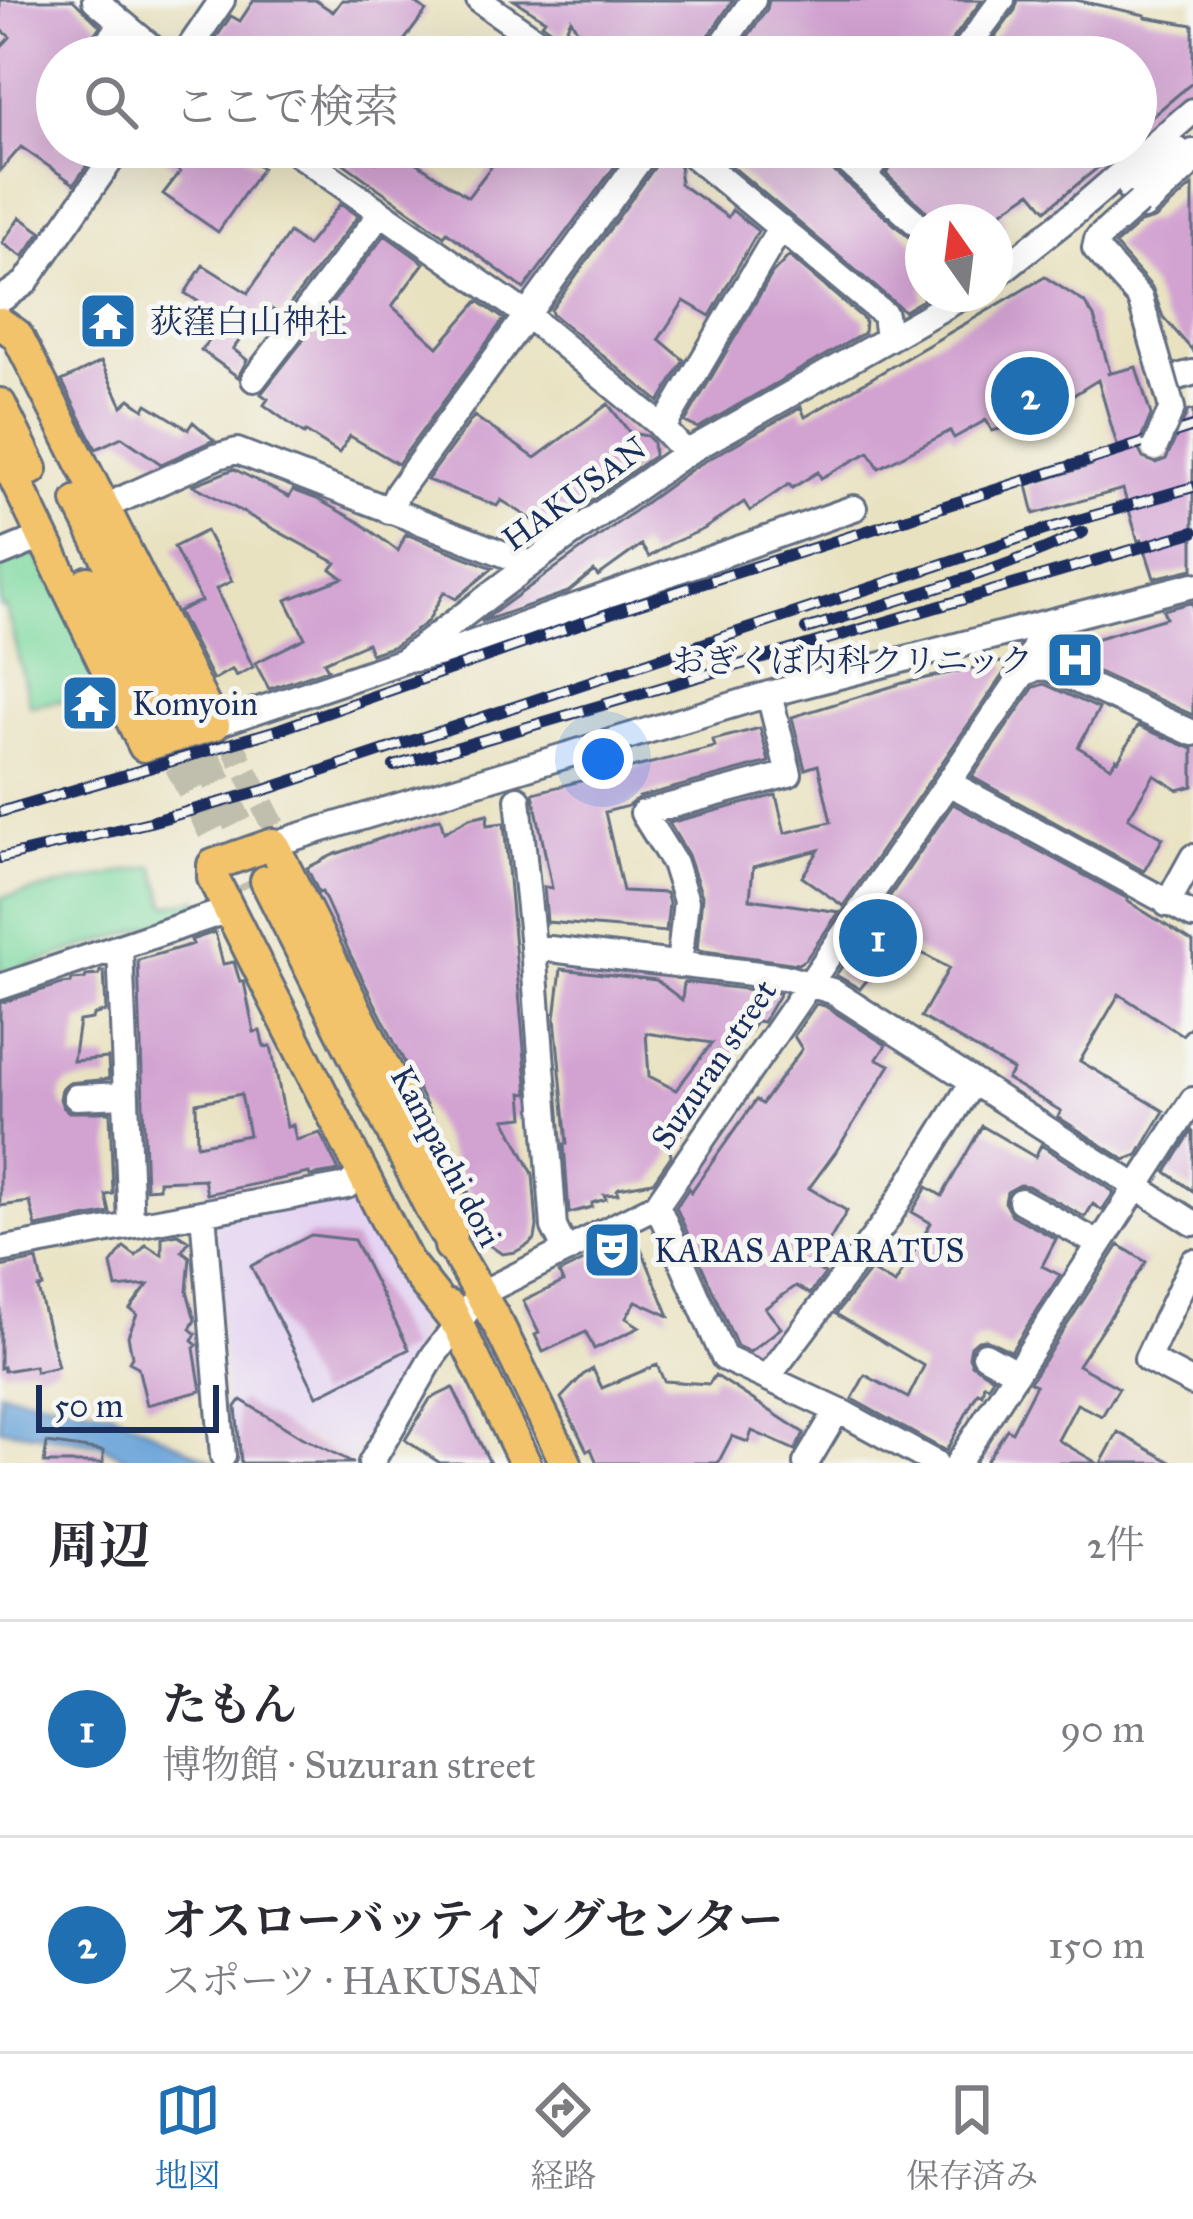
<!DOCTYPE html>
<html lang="ja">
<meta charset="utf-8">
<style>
:root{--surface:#fff;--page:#f7f7f7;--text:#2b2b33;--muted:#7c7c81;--line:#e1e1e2;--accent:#1f6fb2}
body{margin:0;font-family:"IM FELL Great Primer","Noto Serif JP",serif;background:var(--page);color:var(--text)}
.compass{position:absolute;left:905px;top:204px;width:108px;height:108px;border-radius:50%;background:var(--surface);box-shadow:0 12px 48px #0002;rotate:346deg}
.scale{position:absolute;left:36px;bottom:30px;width:183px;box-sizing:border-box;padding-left:12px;border:6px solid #1b2f5e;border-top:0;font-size:33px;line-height:42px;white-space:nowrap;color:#1b2f5e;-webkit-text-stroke:9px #f6f6f2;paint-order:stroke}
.you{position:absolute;left:603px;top:759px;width:42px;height:42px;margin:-30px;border:9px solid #fff;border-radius:50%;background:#1a73e8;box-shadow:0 0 0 18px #1a73e833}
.badge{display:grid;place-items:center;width:78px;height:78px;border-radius:50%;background:var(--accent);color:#fff;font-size:39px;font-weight:700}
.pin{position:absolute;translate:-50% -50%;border:6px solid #fff;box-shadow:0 3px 12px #0006}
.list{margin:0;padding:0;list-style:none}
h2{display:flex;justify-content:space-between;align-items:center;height:156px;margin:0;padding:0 48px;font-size:51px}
h2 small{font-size:39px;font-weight:400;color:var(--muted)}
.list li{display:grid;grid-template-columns:78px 1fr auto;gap:36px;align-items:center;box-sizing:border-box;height:216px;padding:0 48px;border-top:3px solid var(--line)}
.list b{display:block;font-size:45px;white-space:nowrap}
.list p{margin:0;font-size:39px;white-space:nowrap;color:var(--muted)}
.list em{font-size:39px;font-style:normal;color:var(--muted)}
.icon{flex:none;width:66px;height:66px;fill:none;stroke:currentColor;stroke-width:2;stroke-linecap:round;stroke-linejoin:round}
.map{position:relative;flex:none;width:1193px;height:1463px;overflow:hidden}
.search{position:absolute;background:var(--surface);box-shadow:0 12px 48px #0002;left:36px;right:36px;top:36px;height:132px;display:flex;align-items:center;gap:30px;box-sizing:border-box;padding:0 42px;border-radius:66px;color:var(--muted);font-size:45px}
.sheet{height:588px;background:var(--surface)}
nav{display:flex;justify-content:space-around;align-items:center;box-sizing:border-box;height:168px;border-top:3px solid var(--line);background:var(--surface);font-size:33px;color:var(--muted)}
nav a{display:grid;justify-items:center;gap:6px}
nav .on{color:var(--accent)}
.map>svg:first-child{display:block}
.built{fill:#e4d3f2}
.green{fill:#7fd9a0;stroke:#4d847f;stroke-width:3}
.water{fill:#68a3d8;stroke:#42699b;stroke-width:3}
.building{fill:#d2a2d1;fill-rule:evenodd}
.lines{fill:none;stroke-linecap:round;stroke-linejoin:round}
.minor-tunnel{stroke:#c0bead;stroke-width:24;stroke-dasharray:24 12;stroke-linecap:butt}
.major-tunnel{stroke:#c0bead;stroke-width:30;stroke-dasharray:30 15;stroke-linecap:butt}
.minor-casing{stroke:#636e81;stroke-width:30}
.major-casing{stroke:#636e81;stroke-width:36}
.minor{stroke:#fff;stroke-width:24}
.major{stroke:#f2c36a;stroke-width:30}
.rail-casing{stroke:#1b2f5e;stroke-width:12}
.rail{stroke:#f6f6f2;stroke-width:8;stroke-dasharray:22;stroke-linecap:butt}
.minor-bridge-casing{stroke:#636e81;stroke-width:30;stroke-linecap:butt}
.minor-bridge{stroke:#fff;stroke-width:24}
.labels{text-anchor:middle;stroke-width:10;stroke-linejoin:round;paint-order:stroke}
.poi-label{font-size:33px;fill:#1b2f5e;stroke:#f6f6f2;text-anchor:start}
.street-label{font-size:33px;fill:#1b2f5e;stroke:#f6f6f2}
</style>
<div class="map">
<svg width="1193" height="1463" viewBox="0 0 1193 1463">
<rect width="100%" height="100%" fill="#f6f6f2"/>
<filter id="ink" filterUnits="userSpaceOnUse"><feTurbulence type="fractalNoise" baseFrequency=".00833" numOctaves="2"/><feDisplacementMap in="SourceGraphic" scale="24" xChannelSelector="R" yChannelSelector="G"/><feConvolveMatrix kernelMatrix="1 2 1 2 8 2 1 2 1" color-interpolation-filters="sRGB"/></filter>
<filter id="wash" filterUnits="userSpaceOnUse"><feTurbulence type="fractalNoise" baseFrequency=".004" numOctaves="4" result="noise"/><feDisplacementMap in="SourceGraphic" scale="48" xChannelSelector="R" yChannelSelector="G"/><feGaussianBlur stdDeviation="2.7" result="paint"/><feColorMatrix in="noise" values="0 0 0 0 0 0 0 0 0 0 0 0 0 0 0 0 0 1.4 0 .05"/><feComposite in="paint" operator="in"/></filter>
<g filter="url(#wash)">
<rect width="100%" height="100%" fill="#e9e2c1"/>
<path class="built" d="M356,1191L419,1316V1341L353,1461L305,1436L290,1463H236L228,1456L214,1218Z"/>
<path class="green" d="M36,550L107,693L30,706L6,607H0V564Z
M154,866L167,906L197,899L202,910L0,974V898Z"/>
<path class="water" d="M0,1392L113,1412L216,1463H135L99,1444L0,1429Z"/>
<g id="blocks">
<path class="building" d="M0,0H73L100,26L85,47L82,57H57V85L43,103L57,113V147H100L74,184L21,147L0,171V48L10,37L0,28Z
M254,0H315L333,12L342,0H412L426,11L392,57H203L231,16L240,21Z
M514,0H733L694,57H595L587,50L571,19L562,37L542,24L545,20Z
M769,0H982L947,47L944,57H754L742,45L767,9Z
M1018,0H1075L1145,15V17L1193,25V82L1136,130V106L1145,99L1136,89V57H980L1015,10Z
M152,147H249L243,155L262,168L218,232L163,194L180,172Z
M321,147H356L376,162L386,147H393L468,197L506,147H629L524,289L447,232L444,236Z
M665,147L672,159L680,166V184L728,217L732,210L758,231L710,316L684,301L659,339L684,360L659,402L552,314L551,310L662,157Z
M709,147H815L820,159L923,250V300L904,311Z
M903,147H1123L1046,210L1031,192L1000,213L1007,222H938L886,174L900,157Z
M1193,185V351L1163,317L1152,287L1115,245L1140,223L1155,219Z
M340,204L358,216L281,316L266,305L233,349L247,360L238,377L201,350L225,319L185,293L203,265L248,293L289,233L307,246Z
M20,217L41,232L23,257L2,243Z
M385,235L424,263L392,306L438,347L478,301L504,319L398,464L350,436L339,453L306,432L304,434L264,405L268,399L261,394Z
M789,256L865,320L864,333L698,428L685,422L772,274Z
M1045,277L1084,302L1094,317L1110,372L1107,374L1136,367L1151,415L1140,442L1139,450L1143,458L1156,463L1166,459L1188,411L1193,410V569L1154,578L1142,540L1138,541L1123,489L1034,514L1027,485L1092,465L1090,460L1119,452L1098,380L1031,421L992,431L986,420L954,438L950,431L879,468L869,452L821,478L818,472L792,488L789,484L750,511L744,502L704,529L670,544L649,557L641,545L598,576L594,571L568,592L481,622L695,467L801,407L805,417Z
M101,362L122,406L130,399L144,409L147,404L188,429L193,422L214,440L161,464L122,437L96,449L62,381Z
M608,404L630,433L647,436L653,442L654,456L549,530L501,500L497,506L427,480L474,416L535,458Z
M234,469L289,497L293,490L317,499L359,522L398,551L406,534L493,568L456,599L444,592L428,621L395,646L371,654L367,643L324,662L328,669L269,689L255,663L305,638L286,600L343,578L331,569L336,563L193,485Z
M206,531L232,581L216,589L253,667L236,676L232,669L213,680L178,611L201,601L174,547Z
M1193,602V715L1063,656L1061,649L1166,618L1163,610Z
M1001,662L1008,667L843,906L802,877L819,850L753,867L750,899L839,912L806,959L798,964L697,950L702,896L688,855L669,823L776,795L785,833L831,822L818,765L805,769L792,717L903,683Z
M1044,684L1099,709L1078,747L1111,767L1116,759L1118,761L1138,726L1193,749V786L1178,790L1154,775L1128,818L1163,838L1144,871L972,777L1034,687Z
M760,728L769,762L639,797L628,806L605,812L623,891L666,893L669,903L666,932L547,922L544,887L552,888L533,793L715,747L713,740Z
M953,804L1128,899L1127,901L1193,942V1024L1182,1035L1119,994L1080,1061L1164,1111L1138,1155L1125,1160L1058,1117L1061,1111L1007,1079L1013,1070L921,1017L949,968L898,940L860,989L836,975Z
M488,814L487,825L504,823L528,1094L522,1093L524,1117L505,1119L533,1174L537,1226L535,1239L528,1245L515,1252L502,1254L489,1245L470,1195L436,1125L351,956L322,892L319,893L307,868L333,855L440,818L444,832L470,818Z
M215,932L223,964L234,962L240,982H244L254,1032L260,1031L264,1047L271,1046L287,1127L293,1125L296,1140L320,1133L339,1171L310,1176L309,1173L207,1194L204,1179L159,1181V1188L146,1189L138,960L193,944L191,940ZM241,1094L249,1135L197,1145L196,1103Z
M561,969L656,980L682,1000L684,982L780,993L763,1022L757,1021L699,1102L701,1104L670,1150L671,1156L653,1182L619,1188L617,1190L618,1194L604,1195L606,1199L592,1203V1207L569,1213L564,1144H567L555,1018ZM646,1033L712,1043L676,1090L649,1076Z
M100,971H104L106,1011L93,1015L92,1019L79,1021L73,1061L108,1058L109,1079L68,1083L62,1088L60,1099L63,1107L69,1112H110L113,1194L106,1195L110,1213L36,1227L30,1202L0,1206V1003L62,984L71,983L72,980L85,979L86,976L99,975Z
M816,1004L825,1006L886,1045L877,1059L890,1065L835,1153L809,1188L847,1211L814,1267L825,1274L810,1294L796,1286L765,1308L781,1328L750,1352L737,1346L676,1207L689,1188L691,1192L756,1100L762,1104L802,1049L794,1036Z
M982,1126L1035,1157L1041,1145L1114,1192L1102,1210L1093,1204L1085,1217L1028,1186L1020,1185L1007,1192L1005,1202L1012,1215L1056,1239L1042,1266L1060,1275L1011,1351L986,1339L978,1340L971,1346L969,1357L972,1364L993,1378L988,1386L984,1384L982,1394L978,1392L946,1451L852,1399L865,1375L908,1398L924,1366L836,1314L870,1270L895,1284L931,1223L912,1212L927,1187L942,1196Z
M1192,1131L1193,1132V1191L1166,1172Z
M178,1234L189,1241L182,1251L190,1257L187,1291L195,1320L190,1329L196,1334L192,1341L197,1345L194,1348L201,1391L147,1405L138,1367L129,1362L132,1356L128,1336L137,1314L130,1309L148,1285L116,1288L111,1264L124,1247L136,1256L146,1245L162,1255V1237Z
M311,1235L354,1240L409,1349L317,1396L251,1266Z
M636,1236L669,1316L636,1301L626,1318L640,1327L594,1349L586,1332L543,1352L535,1335L539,1333L523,1301L563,1282L559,1273Z
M1119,1245L1146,1262L1078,1365L1119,1388L1102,1416L1077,1404L1058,1440L1097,1463H985L1007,1429L1012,1432L1036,1385L1030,1382Z
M37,1260L43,1287L38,1288L58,1367L36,1372L34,1366L4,1371L3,1367L0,1368V1267Z
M657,1365L664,1381L709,1384L715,1375L804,1433L801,1439L795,1450L752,1431L748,1442L732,1436L718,1463H597L591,1449L587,1451L561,1398L583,1375L593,1369L602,1388Z
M453,1388L490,1463H440L405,1440L430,1399Z
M241,1400L301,1437L354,1463H241L236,1407Z
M1118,1432L1172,1463H1101Z
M47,1443L103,1451V1463H44Z"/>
</g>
</g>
<g filter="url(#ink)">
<use href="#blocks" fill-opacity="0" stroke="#636e81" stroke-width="3"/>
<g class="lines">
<path class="minor-tunnel" d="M214,708L288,855"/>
<path class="major-tunnel" d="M185,716L266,881
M159,724L242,890"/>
<g class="minor-casing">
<path id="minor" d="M95,0L163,57
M479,0L560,57
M98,57L122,23
M183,57L222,0
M714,57L753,0
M960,57L1002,0
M288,147L528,316L658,423L686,453
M683,147L885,315L888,339
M831,147L923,229
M1185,158L1178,150L1131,192L1144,207L1191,164L1185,158L1193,152
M864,176L887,147
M995,276L1078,210L1193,111
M0,300L25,283L120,147
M254,379L381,213
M1164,381L1192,373
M663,428L781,227
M104,507L218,456L237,451L530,564
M389,511L398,492L649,147
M0,554L44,536
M414,659L450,651L854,508
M1023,674L1036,668L1047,667L1193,733
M214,725L403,661L552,548L686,453L967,294
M949,783L1193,916
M518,799L533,947L554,1227L566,1251
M273,844L769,694L1193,585
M1167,904L1193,857
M120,947L131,1225
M533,947L784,977L832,991L1193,1223
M679,965L686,901L674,863L643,813L789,774L769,694
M0,987L223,912L236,922
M76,1097L126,1095
M1021,1201L1099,1244
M657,1205L724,1358L845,1414L935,1463
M203,1213L223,1456
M0,1250L347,1186L362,1173
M1193,1262L1147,1359L1193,1383
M985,1355L1016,1372
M767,1378L886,1221L972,1083
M371,1463L434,1355L480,1294L657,1205L1023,674L1037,641L1035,626
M806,1463L837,1411
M958,1463L1193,1100"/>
</g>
<g class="major-casing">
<path id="major" d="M0,323L17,335L214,725L144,746L0,448
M0,404L32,469
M78,501L185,716
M88,582L159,724
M266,881L432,1211L499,1326L566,1463
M450,1246L453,1204L273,844L213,865V878L407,1261L458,1325
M449,1306L525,1463"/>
</g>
<use href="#minor" class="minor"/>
<use href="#major" class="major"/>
<g class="rail-casing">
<path id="rail" d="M806,629C899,599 995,574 1083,532
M394,766L1193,532
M0,812L277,730L619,610L1193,427
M0,858L150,822L265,790L1044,530L1193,487"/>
</g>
<use href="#rail" class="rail"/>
<g class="minor-bridge-casing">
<path id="minor-bridge" d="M1139,202L1097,239L1095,248L1140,298L1172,408L1155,447"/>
</g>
<use href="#minor-bridge" class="minor-bridge"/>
</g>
</g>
<defs>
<g id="temple-square" transform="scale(3)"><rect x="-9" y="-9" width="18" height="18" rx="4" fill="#1f6fb2" stroke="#f6f6f2"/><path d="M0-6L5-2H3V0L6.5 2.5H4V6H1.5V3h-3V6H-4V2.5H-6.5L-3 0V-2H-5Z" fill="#fff"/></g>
<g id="hospital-square" transform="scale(3)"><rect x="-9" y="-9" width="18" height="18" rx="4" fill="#1f6fb2" stroke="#f6f6f2"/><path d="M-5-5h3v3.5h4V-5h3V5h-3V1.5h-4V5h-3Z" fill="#fff"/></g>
<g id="theatre-square" transform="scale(3)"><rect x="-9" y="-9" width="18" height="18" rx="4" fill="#1f6fb2" stroke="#f6f6f2"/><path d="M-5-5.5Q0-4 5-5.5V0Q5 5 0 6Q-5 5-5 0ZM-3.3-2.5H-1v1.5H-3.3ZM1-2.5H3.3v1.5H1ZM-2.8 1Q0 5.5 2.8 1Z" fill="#fff"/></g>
</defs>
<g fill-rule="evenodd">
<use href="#temple-square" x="108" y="321"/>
<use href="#hospital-square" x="1075" y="660"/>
<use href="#temple-square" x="90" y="703"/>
<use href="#theatre-square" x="612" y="1250"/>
</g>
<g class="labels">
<g class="poi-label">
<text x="150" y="333">荻窪白山神社</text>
<text x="1033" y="672" text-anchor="end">おぎくぼ内科クリニック</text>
<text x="132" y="715">Komyoin</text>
<text x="654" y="1262">KARAS APPARATUS</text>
</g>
<g class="street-label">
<text transform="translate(574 493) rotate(-36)" y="12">HAKUSAN</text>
<text transform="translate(713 1064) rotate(-56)" y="12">Suzuran street</text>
<text transform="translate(447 1156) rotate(62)" y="12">Kampachi dori</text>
</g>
</g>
</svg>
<svg class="compass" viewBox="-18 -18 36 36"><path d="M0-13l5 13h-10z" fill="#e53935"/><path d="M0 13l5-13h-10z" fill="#7c7c81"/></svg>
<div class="scale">50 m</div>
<div class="you"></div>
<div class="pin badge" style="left:878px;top:938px">1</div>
<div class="pin badge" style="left:1030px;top:396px">2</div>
<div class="search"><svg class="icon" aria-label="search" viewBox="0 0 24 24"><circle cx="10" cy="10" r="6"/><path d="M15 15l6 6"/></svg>ここで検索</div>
</div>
<section class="sheet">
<h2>周辺<small>2件</small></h2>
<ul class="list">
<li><span class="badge">1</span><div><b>たもん</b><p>博物館 · Suzuran street</p></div><em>90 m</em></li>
<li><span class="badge">2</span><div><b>オスローバッティングセンター</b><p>スポーツ · HAKUSAN</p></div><em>150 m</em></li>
</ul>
</section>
<nav>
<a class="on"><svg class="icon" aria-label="map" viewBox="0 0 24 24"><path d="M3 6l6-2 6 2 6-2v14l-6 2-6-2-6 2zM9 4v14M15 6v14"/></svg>地図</a>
<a><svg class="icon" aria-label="directions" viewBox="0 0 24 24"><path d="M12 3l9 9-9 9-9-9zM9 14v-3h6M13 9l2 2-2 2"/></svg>経路</a>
<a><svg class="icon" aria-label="saved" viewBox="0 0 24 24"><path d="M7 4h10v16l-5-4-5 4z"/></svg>保存済み</a>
</nav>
